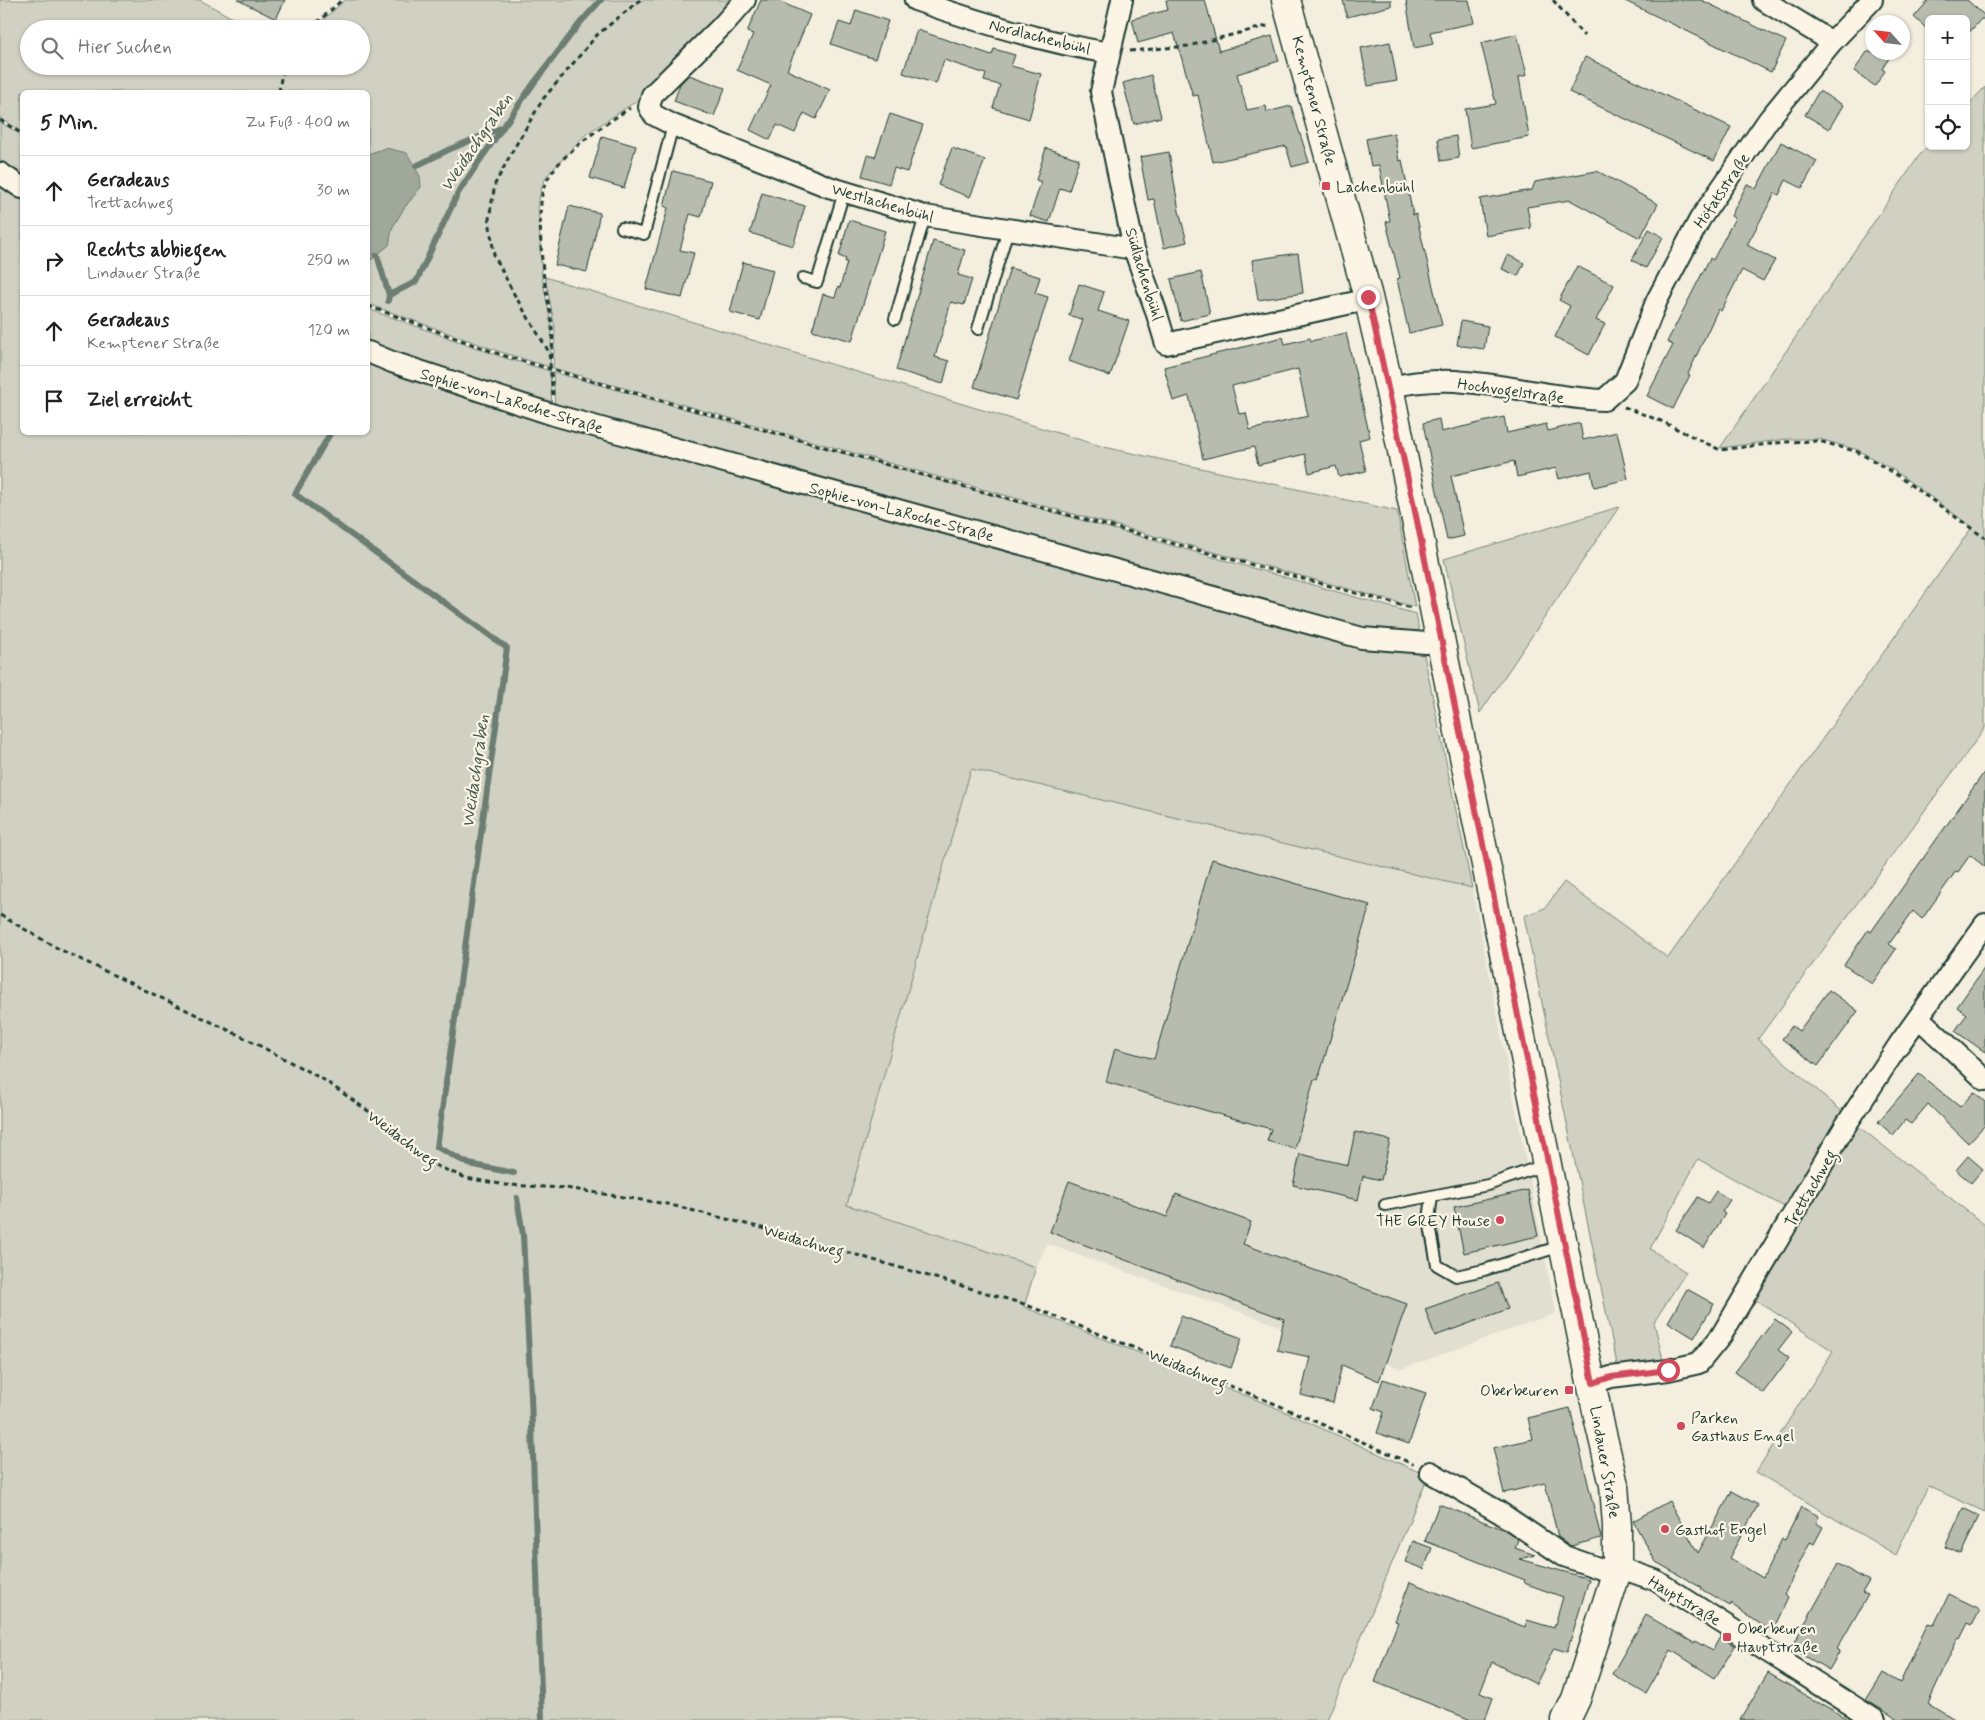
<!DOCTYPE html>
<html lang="de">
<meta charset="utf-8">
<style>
:root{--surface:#fff;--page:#f6f6f6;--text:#222;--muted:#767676;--line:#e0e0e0}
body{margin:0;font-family:Mynerve,sans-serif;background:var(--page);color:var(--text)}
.controls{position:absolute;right:15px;top:15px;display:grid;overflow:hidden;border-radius:8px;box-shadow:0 1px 4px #0004}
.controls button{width:45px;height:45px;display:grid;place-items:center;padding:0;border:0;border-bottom:1px solid var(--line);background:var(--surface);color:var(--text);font:25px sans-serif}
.compass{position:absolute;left:1865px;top:15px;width:45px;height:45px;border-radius:50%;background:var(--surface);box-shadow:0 1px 4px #0004;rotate:297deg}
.stop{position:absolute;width:15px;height:15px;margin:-11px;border:4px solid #d1495b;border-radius:50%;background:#fff}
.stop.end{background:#d1495b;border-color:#fff;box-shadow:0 1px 5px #0008}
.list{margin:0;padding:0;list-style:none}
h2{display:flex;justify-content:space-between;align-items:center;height:65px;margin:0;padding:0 20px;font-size:21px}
h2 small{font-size:16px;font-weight:400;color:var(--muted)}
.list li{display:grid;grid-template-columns:32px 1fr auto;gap:15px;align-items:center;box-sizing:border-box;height:70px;padding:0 20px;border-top:1px solid var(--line)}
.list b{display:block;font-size:19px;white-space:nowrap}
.list p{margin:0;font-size:16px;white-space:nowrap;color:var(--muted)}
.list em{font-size:16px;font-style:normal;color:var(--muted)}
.icon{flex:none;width:28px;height:28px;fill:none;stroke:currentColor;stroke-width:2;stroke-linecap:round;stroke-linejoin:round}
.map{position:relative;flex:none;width:1985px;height:1720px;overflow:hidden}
.search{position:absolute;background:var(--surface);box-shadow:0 1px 4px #0004;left:20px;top:20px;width:350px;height:55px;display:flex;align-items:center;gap:12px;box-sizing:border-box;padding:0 18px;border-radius:28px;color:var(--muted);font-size:19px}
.panel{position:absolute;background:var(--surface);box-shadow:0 1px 4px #0004;left:20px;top:90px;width:350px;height:345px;border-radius:8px}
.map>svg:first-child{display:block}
.built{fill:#e1dfd0}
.green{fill:#d0d1c2;stroke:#78877b}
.water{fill:#a0a89b;stroke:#6c7d72}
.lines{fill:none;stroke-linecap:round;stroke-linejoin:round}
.stream{stroke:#6c7d72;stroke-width:6}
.building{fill:#b8bcae;stroke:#1f3d34;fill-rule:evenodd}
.service-casing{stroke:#1f3d34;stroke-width:14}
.minor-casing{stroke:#1f3d34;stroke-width:24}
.secondary-casing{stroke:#1f3d34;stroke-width:31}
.path{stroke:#1f3d34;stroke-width:3;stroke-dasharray:5 4;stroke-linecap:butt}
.service{stroke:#fcf5e5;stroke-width:10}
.minor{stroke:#fcf5e5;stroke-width:20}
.secondary{stroke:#fcf5e5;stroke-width:28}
.route{stroke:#d1495b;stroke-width:6}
.poi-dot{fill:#d1495b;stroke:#fcf5e5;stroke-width:2}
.labels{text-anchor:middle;stroke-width:4.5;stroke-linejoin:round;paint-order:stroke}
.street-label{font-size:16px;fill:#1f3d34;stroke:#fcf5e5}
.poi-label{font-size:16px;fill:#1f3d34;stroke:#fcf5e5;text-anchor:start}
.water-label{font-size:18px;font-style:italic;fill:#465d53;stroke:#fcf5e5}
</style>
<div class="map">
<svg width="1985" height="1720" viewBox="0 0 1985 1720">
<rect width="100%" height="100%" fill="#f3eede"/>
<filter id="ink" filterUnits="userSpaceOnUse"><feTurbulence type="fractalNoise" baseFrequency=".02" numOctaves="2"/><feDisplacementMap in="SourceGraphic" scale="10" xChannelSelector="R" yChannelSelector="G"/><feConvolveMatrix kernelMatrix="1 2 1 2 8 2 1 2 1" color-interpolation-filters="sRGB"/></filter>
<g filter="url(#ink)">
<path class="built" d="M971,769L1472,888L1556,1313L1402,1369L1047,1244L1036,1267L847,1205Z"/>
<path class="green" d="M0,0H200L252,29H29V66H361V29H313L345,0H739L644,96L585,135L546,177L541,189L538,205L542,277L552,328L550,367L501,352L368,304V260H371L389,245L392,228L404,208L421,187L386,148L368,154V92H22V132L0,118Z
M1985,87V728L1758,1039L1845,1114L1788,1209L1698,1159L1650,1249L1686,1272L1654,1322L1664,1364L1619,1374L1524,916L1545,908L1564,882L1668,958L1972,527L1895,471L1858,450L1820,439H1787L1720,448L1919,156L1929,145L1966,146V107Z
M0,122L22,135V179L0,164Z
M0,181L22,196V432H368V361L1423,650L1472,888L971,769L847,1205L1036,1267L1024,1307L1272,1406L1428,1476L1327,1720H0Z
M545,277L1104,447L1397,511L1415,607L960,483L553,368L555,328Z
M368,309L502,357L550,371L552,408L368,344Z
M553,372L1416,614L1420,636L1364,633L555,409Z
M1619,507L1480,713L1444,559Z
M1854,1123L1985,1225V1512L1928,1486L1896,1555L1756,1472L1833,1351L1753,1298Z"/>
<path class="water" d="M386,148L407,153L420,176L421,187L404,208L392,228L389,245L371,260H368V154Z"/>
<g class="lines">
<path class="stream" d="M416,166L448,150L503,127
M377,255L389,295
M388,301L389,295L416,282L458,193L478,163L534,83L580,23L601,0
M331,432L295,494L507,648L437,1147L469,1164L514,1173
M517,1198L523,1235L531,1396L542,1720"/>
</g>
<path class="building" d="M238,0H285L276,19Z
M761,0H776L810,15L787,70L830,90L816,119L804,113L795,133L777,125L770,140L750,130L771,85L737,70L753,34L747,32Z
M1166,0H1205L1219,51L1272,36L1279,61L1237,74L1247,110L1266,106L1267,112L1291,106L1309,162L1292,167L1286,146L1213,162L1198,95L1193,96L1174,33L1138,43L1132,19L1168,10Z
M1343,0H1391V6L1347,17Z
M1406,0H1469L1474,23L1430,32L1433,44L1414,48Z
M1623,0H1701L1786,41L1771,72Z
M1929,0H1967L1985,16V19H1981L1966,36V19H1929L1928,30L1914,17Z
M856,10L888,21L875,59L831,44L839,22L851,26Z
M917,30L992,55L994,49L1015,55L1011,66L1041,74L1029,119L993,108L1000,85L984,81L986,74L944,60L936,84L903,73Z
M1517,34L1527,75L1519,77L1529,137L1471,148L1465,109L1496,104L1481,43Z
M1390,42L1397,81L1368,86L1361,48Z
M1867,52H1893L1882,69L1885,71L1875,86L1854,71Z
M1585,57L1731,127L1714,161L1569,92Z
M689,75L725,88L714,116L674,101L680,84Z
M1151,75L1161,117L1134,124L1123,83Z
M1819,91L1843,105L1829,129L1805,115Z
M890,114L923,125L907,172L894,168L889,184L862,176L868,155L875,157Z
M1394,133L1399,161L1402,160L1413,215L1416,214L1442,325L1409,333L1397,279L1400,278L1386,222L1390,221L1379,165L1371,166L1366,139Z
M602,136L636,146L624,188L590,178Z
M1456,136L1459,158L1441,161L1438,139Z
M1781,142L1817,161L1802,188L1786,180L1779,195L1775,193L1747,245L1775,260L1763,281L1742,270L1721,311L1718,309L1688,374L1690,375L1673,409L1647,396L1673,345L1667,342L1710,258L1713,260L1735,218L1731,216L1747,184L1756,189Z
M952,148L985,160L970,197L938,185Z
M1046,148L1079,159L1069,191L1060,188L1049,222L1030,216L1041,182L1036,180Z
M1169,152L1179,211L1187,242L1164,248L1154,199L1148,200L1140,157Z
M673,171L711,181L701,217L690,214L680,250L694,253L682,298L646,289L668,208L664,206Z
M1597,171L1658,204L1640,238L1570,200L1527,207L1531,228L1486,236L1480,199L1532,190L1535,182Z
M762,193L805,206L793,246L750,233Z
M569,206L600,213L587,272L555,265Z
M849,220L885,231L852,341L812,330L823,294L835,297L838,287L840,288L847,262H845L846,259L839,256Z
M1649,229L1663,237L1646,268L1632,260Z
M933,241L965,250L958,275L972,279L964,305L951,302L935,357L949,361L943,384L896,370Z
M1298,253L1303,293L1258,300L1252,260Z
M1508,255L1524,263L1518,276L1502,269Z
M743,262L773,270L760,320L730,312Z
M1577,266L1614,285L1596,320L1605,324L1589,355L1555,337L1570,306L1559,300Z
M1010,268L1040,277L1035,293L1048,297L1016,400L974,387Z
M1201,272L1210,314L1181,321L1171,279Z
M1079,284L1104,292L1098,311L1129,321L1110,376L1069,361L1083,320L1069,315Z
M1461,321L1488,326L1484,349L1457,345Z
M1346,333L1370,437L1359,440L1366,471L1339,477L1336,466L1309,473L1305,454L1258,465L1254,447L1203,459L1189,396L1173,401L1164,367L1283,337L1285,344L1310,338L1311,341ZM1298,369L1308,416L1250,430L1246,413L1239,414L1232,386Z
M1504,417L1507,433L1546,424L1548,431L1580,423L1583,440L1617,432L1628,479L1594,487L1591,471L1559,479L1556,468L1517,477L1514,461L1451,476L1464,536L1447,540L1423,423L1439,419L1441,432Z
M1985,771V867L1970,855L1958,872L1956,871L1922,919L1913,911L1889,944L1896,949L1872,984L1844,965L1868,930L1871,932Z
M1212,859L1370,905L1318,1080L1314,1079L1295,1149L1267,1141L1271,1129L1106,1082L1115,1048L1154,1059Z
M1985,967V1052L1955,1031L1967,1014L1957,1007Z
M1829,990L1858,1011L1818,1066L1782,1039L1792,1026L1799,1031Z
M1919,1074L1960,1107L1974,1092L1985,1102V1125L1968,1143L1928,1104L1911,1124L1905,1120L1893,1135L1878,1122Z
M1355,1132L1390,1140L1381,1180L1363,1176L1358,1200L1293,1185L1300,1154L1348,1165Z
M1968,1156L1983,1169L1971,1183L1956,1170Z
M1069,1181L1167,1217L1176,1194L1251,1222L1243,1244L1407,1304L1379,1381L1342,1365L1333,1403L1301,1395L1310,1357L1277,1350L1284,1319L1050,1232Z
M1528,1190L1538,1236L1464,1253L1454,1207Z
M1716,1191L1730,1200L1722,1212L1725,1214L1704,1248L1676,1230L1698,1197L1708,1203Z
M1498,1283L1508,1309L1435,1336L1425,1309Z
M1687,1289L1714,1304L1694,1338L1668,1322Z
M1181,1316L1242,1338L1231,1368L1170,1346Z
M1775,1319L1792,1332L1778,1350L1789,1358L1763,1393L1735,1372Z
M1383,1379L1426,1393L1409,1444L1377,1433L1384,1412L1373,1408Z
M1570,1408L1601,1538L1571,1546L1558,1537L1545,1483L1504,1493L1493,1448L1533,1439L1528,1418Z
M1732,1491L1758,1505L1729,1558L1763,1578L1782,1539L1785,1540L1801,1507L1819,1516L1816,1523L1823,1527L1814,1544L1810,1542L1784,1595L1788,1598L1772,1632L1731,1604L1730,1606L1701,1589L1702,1588L1656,1562L1633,1521L1669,1501L1698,1553Z
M1439,1504L1505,1530L1518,1539L1515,1548L1535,1555L1520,1559L1589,1579L1567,1652L1554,1648L1536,1684L1492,1662L1480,1693L1493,1698L1485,1720H1471L1375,1682L1398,1622L1395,1621L1410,1582L1525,1627L1527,1620L1554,1628L1563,1597L1524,1583L1525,1580L1425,1541Z
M1963,1508L1979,1516L1961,1554L1945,1547Z
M1413,1541L1432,1548L1424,1569L1405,1562Z
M1838,1564L1869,1581L1862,1593L1868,1595L1837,1649L1840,1651L1829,1670L1791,1648Z
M1949,1594L1980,1609L1972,1625L1968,1623L1960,1639L1958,1638L1928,1703L1956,1720H1899L1866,1700L1883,1673L1900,1683L1928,1623L1934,1625Z
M1646,1615L1694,1643L1695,1641L1712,1651L1720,1637L1735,1646L1715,1678L1671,1650L1646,1694L1612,1674Z
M1768,1673L1811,1698L1850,1720H1740Z"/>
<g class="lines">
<g class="service-casing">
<path id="service" d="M622,228L644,234L673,125
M803,278L817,282L844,192
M895,319L925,216
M978,329L1008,230
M1432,1196L1429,1220L1437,1265L1456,1276L1484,1270L1561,1246
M1385,1205L1488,1185L1547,1164"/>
</g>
<g class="minor-casing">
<path id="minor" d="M745,0L722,26L652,95L649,107L654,115L673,125L829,187L925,216L1134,249
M915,0C978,22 1043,42 1109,53
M1122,0L1101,92L1134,249L1156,311L1166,344L1356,302L1368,297
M1763,0L1832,42
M0,173L22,188
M368,352L392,362L554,415L1362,638L1426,643L1441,640
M1389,387C1413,382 1441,379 1466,382C1513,386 1557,398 1604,400L1625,381L1657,300L1700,219L1769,119L1832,42L1872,0
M1919,1018L1985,1080
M1593,1383L1611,1377L1668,1370L1699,1363L1721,1336L1844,1128L1900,1043L1985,924
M1430,1472L1499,1512L1564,1556L1607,1571H1629L1655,1580L1875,1720"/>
</g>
<g class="secondary-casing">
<path id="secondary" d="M1286,0L1368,297L1389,387L1599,1421L1614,1485L1617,1526V1571L1576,1699L1566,1720"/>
</g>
<path class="path" d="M1553,0L1584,36
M310,29L342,0
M1130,51L1188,46L1271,25
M279,92L281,78L285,66
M0,120L22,134
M368,306L502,355L578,377L958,485L1411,608
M551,358C556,328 548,307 544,278C541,259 538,208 543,190C552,158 603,126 630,108
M553,395L549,352L514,294L494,255L489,219L495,184L513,150L543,99L597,35L640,0
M1624,407L1661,421L1720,450L1785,442L1819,441L1858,452L1894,473L1985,538
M0,915L59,949L247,1039L324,1080L384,1122L432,1164L466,1178L506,1185L566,1188L667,1204L778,1232L1024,1304L1273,1403L1413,1464"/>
<use href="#service" class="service"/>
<use href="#minor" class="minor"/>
<use href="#secondary" class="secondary"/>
</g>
</g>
<g class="lines" filter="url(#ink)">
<path class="route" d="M1368,297L1416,516L1593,1383L1611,1377L1668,1370"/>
</g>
<g class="poi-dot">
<rect x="1321" y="181" width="10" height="10" rx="2.5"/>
<circle cx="1500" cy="1220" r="5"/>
<rect x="1564" y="1385" width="10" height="10" rx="2.5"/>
<circle cx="1681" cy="1426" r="5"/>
<circle cx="1665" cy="1529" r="5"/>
<rect x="1722" y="1632" width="10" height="10" rx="2.5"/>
</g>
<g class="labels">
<g class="street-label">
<text transform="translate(1040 36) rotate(14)" y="6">Nordlachenbühl</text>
<text transform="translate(1315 100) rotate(75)" y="6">Kemptener Straße</text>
<text transform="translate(1721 190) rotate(-56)" y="6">Höfatsstraße</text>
<text transform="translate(883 202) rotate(16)" y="6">Westlachenbühl</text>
<text transform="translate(1145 274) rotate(73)" y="6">Südlachenbühl</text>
<text transform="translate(1511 390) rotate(8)" y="6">Hochvogelstraße</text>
<text transform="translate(512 400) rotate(17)" y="6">Sophie-von-LaRoche-Straße</text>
<text transform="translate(902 511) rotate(15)" y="6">Sophie-von-LaRoche-Straße</text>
<text transform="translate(403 1138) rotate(37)" y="6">Weidachweg</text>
<text transform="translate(1810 1188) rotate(-60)" y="6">Trettachweg</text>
<text transform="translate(804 1240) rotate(16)" y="6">Weidachweg</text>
<text transform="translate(1188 1368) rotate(22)" y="6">Weidachweg</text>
<text transform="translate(1606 1462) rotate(80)" y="6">Lindauer Straße</text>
<text transform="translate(1685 1600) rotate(31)" y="6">Hauptstraße</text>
</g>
<g class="poi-label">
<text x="1336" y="192">Lachenbühl</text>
<text x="1490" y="1226" text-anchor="end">THE GREY House</text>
<text x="1559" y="1396" text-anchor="end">Oberbeuren</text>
<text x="1691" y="1423">Parken<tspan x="1691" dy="18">Gasthaus Engel</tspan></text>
<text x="1675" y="1535">Gasthof Engel</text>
<text x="1737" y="1634">Oberbeuren<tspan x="1737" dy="18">Hauptstraße</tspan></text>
</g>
<g class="water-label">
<text transform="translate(476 142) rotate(-56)" y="6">Weidachgraben</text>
<text transform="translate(475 771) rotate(-82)" y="6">Weidachgraben</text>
</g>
</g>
</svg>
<div class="controls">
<button>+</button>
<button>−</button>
<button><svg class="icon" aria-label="locate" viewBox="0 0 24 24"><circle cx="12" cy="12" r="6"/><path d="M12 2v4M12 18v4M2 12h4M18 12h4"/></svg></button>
</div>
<svg class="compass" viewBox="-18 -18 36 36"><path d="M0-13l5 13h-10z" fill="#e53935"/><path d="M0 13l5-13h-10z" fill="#767676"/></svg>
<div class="stop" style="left:1668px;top:1370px"></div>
<div class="stop end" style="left:1368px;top:297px"></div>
<div class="search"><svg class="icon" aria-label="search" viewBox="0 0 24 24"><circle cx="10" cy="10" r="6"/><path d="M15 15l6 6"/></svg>Hier suchen</div>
<section class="panel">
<h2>5 Min.<small>Zu Fuß · 400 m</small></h2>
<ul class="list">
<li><svg class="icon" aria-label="ahead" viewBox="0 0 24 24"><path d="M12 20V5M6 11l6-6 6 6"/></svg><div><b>Geradeaus</b><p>Trettachweg</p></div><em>30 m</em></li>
<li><svg class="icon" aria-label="right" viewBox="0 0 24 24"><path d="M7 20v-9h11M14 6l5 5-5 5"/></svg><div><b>Rechts abbiegen</b><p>Lindauer Straße</p></div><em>250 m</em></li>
<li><svg class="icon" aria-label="ahead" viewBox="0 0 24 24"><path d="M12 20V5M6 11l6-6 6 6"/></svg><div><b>Geradeaus</b><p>Kemptener Straße</p></div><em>120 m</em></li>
<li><svg class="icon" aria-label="arrive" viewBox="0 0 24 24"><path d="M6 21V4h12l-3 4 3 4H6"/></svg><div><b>Ziel erreicht</b></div></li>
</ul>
</section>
</div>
